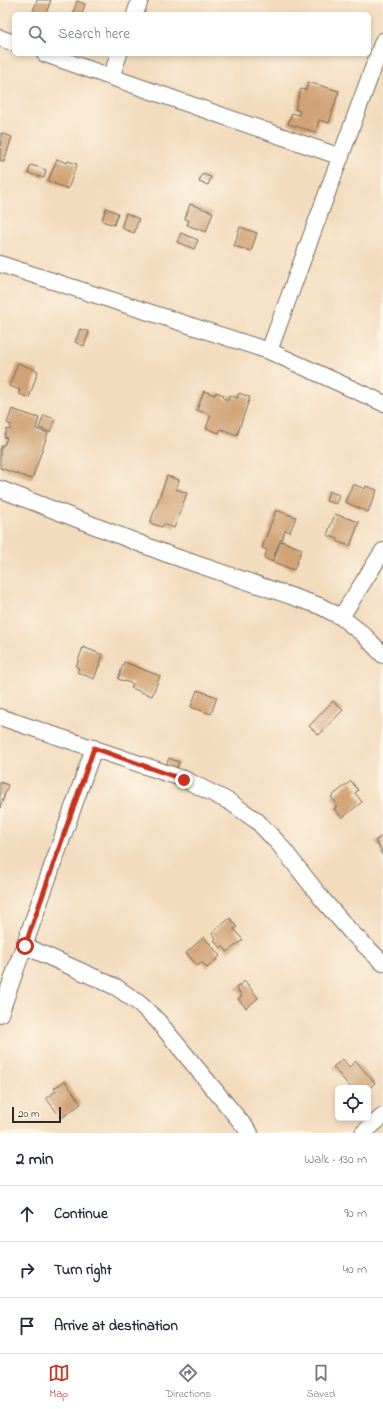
<!DOCTYPE html>
<meta charset="utf-8">
<style>
:root{--surface:#fff;--page:#f2f2f3;--text:#1f2937;--muted:#747a83;--line:#e0e1e3;--accent:#c8321e}
body{margin:0;font-family:"Indie Flower",sans-serif;background:var(--page);color:var(--text)}
.controls{position:absolute;right:12px;bottom:12px;display:grid;overflow:hidden;border-radius:6px;box-shadow:0 2px 6px #0003}
.controls button{width:36px;height:36px;display:grid;place-items:center;padding:0;border:0;border-bottom:1px solid var(--line);background:var(--surface);color:var(--text);font:20px sans-serif}
.scale{position:absolute;left:12px;bottom:10px;width:49px;box-sizing:border-box;padding-left:4px;border:2px solid #2b2b2b;border-top:0;font-size:11px;line-height:14px;white-space:nowrap;color:#2b2b2b;-webkit-text-stroke:3px #fcf5e5;paint-order:stroke}
.stop{position:absolute;width:12px;height:12px;margin:-9px;border:3px solid #c8321e;border-radius:50%;background:#fff}
.stop.end{background:#c8321e;border-color:#fff;box-shadow:0 1px 4px #0008}
.list{margin:0;padding:0;list-style:none}
h2{display:flex;justify-content:space-between;align-items:center;height:52px;margin:0;padding:0 16px;font-size:17px}
h2 small{font-size:13px;font-weight:400;color:var(--muted)}
.list li{display:grid;grid-template-columns:26px 1fr auto;gap:12px;align-items:center;box-sizing:border-box;height:56px;padding:0 16px;border-top:1px solid var(--line)}
.list b{display:block;font-size:15px;white-space:nowrap}
.list em{font-size:13px;font-style:normal;color:var(--muted)}
.icon{flex:none;width:22px;height:22px;fill:none;stroke:currentColor;stroke-width:2;stroke-linecap:round;stroke-linejoin:round}
.map{position:relative;flex:none;width:383px;height:1133px;overflow:hidden}
.search{position:absolute;background:var(--surface);box-shadow:0 2px 6px #0003;left:12px;right:12px;top:12px;height:44px;display:flex;align-items:center;gap:10px;box-sizing:border-box;padding:0 14px;border-radius:6px;color:var(--muted);font-size:15px}
.sheet{height:220px;background:var(--surface)}
nav{display:flex;justify-content:space-around;align-items:center;box-sizing:border-box;height:56px;border-top:1px solid var(--line);background:var(--surface);font-size:11px;color:var(--muted)}
nav a{display:grid;justify-items:center;gap:2px}
nav .on{color:var(--accent)}
.map>svg:first-child{display:block}
.building{fill:#d0a275}
.lines{fill:none;stroke-linecap:round;stroke-linejoin:round}
.street-casing{stroke:#71695e;stroke-width:18}
.street{stroke:#fff;stroke-width:16}
.route{stroke:#c8321e;stroke-width:5}
</style>
<div class="map">
<svg width="383" height="1133" viewBox="0 0 383 1133">
<rect width="100%" height="100%" fill="#fcf5e5"/>
<filter id="ink" filterUnits="userSpaceOnUse"><feTurbulence type="fractalNoise" baseFrequency=".025" numOctaves="2"/><feDisplacementMap in="SourceGraphic" scale="8" xChannelSelector="R" yChannelSelector="G"/><feConvolveMatrix kernelMatrix="1 2 1 2 8 2 1 2 1" color-interpolation-filters="sRGB"/></filter>
<filter id="wash" filterUnits="userSpaceOnUse"><feTurbulence type="fractalNoise" baseFrequency=".012" numOctaves="4" result="noise"/><feDisplacementMap in="SourceGraphic" scale="16" xChannelSelector="R" yChannelSelector="G"/><feGaussianBlur stdDeviation="0.9" result="paint"/><feColorMatrix in="noise" values="0 0 0 0 0 0 0 0 0 0 0 0 0 0 0 0 0 1.4 0 .05"/><feComposite in="paint" operator="in"/></filter>
<g filter="url(#wash)">
<rect width="100%" height="100%" fill="#f3dcbd"/>
<g id="blocks">
<path class="building" d="M37,0H51L46,14H32Z
M77,1L85,4L82,14L73,13Z
M308,82L339,91L329,123L319,120L316,132L288,124L292,113L299,115L300,111L295,109L301,89L306,90Z
M1,133L12,137L4,162L0,160Z
M57,159L67,163L68,161L77,164L68,189L48,181Z
M31,165L46,170L44,178L28,173Z
M202,174L211,177L208,185L199,182Z
M190,204L213,212L206,232L187,225L189,220L185,219Z
M106,208L118,213L114,225L102,221Z
M126,213L139,219L134,233L121,228Z
M240,227L257,233L251,251L234,246Z
M181,233L198,240L194,249L177,242Z
M80,329L89,332L84,346L75,342Z
M18,363L38,371L29,398L19,394L20,390L9,386Z
M204,391L215,395L216,392L224,395L223,398L228,400L229,395L237,398L239,393L250,397L237,435L221,429L219,433L206,428L211,415L197,410Z
M12,409L39,418L36,429L48,433L32,479L0,468V450L2,445H4L7,438L4,437L7,429L10,430L11,425L7,423Z
M44,415L55,419L50,432L39,428Z
M167,476L179,480L176,489L187,493L174,528L164,524L162,527L150,523Z
M353,484L365,489L366,486L377,490L368,512L345,502Z
M329,491L339,495L336,504L326,501Z
M276,510L296,517L290,532L285,530L282,540L280,539L272,562L264,558L267,550L262,548Z
M335,514L359,522L350,546L338,542V539L327,535Z
M281,541L302,549L294,570L273,562Z
M83,647L103,655L94,679L77,672L79,668L76,667Z
M124,662L160,676L152,696L131,688L133,684L118,679Z
M197,690L217,697L211,714L191,707Z
M333,701L343,710L319,735L309,726Z
M169,758L179,762L175,772L165,768Z
M351,781L358,790L355,793L362,802L342,818L334,808L338,805L331,797Z
M0,782L8,785L0,808Z
M383,835V856L380,852L382,851L375,841Z
M230,918L237,927L234,929L243,940L227,952L223,946L221,948L214,940L216,938L212,933Z
M204,937L220,956L207,968L202,962L198,966L186,953Z
M245,981L258,998L246,1008L238,999L242,996L236,988Z
M343,1059L349,1067L356,1061L375,1083L368,1089L351,1088L333,1067Z
M65,1081L81,1104L61,1118L46,1098L56,1091L54,1088Z"/>
</g>
</g>
<g filter="url(#ink)">
<use href="#blocks" fill-opacity="0" stroke="#71695e" stroke-width="1"/>
<g class="lines">
<g class="street-casing">
<path id="street" d="M135,14L140,0
M0,38L14,43
M45,54L341,157
M111,77L119,54
M0,264L269,351L383,403
M269,351L383,41
M0,489L167,554L320,606L341,617L363,634L383,655
M341,617L383,551
M0,717L184,779L230,802L257,821L279,844L323,900L350,931L383,963
M25,946L116,987L140,1004L157,1020L250,1133
M0,1014L94,748
M363,1133L383,1116"/>
</g>
<use href="#street" class="street"/>
</g>
</g>
<g class="lines" filter="url(#ink)">
<path class="route" d="M25,946L94,748L184,780"/>
</g>
</svg>
<div class="controls">
<button><svg class="icon" aria-label="locate" viewBox="0 0 24 24"><circle cx="12" cy="12" r="6"/><path d="M12 2v4M12 18v4M2 12h4M18 12h4"/></svg></button>
</div>
<div class="scale">20 m</div>
<div class="stop" style="left:25px;top:946px"></div>
<div class="stop end" style="left:184px;top:780px"></div>
<div class="search"><svg class="icon" aria-label="search" viewBox="0 0 24 24"><circle cx="10" cy="10" r="6"/><path d="M15 15l6 6"/></svg>Search here</div>
</div>
<section class="sheet">
<h2>2 min<small>Walk · 130 m</small></h2>
<ul class="list">
<li><svg class="icon" aria-label="ahead" viewBox="0 0 24 24"><path d="M12 20V5M6 11l6-6 6 6"/></svg><div><b>Continue</b></div><em>90 m</em></li>
<li><svg class="icon" aria-label="right" viewBox="0 0 24 24"><path d="M7 20v-9h11M14 6l5 5-5 5"/></svg><div><b>Turn right</b></div><em>40 m</em></li>
<li><svg class="icon" aria-label="arrive" viewBox="0 0 24 24"><path d="M6 21V4h12l-3 4 3 4H6"/></svg><div><b>Arrive at destination</b></div></li>
</ul>
</section>
<nav>
<a class="on"><svg class="icon" aria-label="map" viewBox="0 0 24 24"><path d="M3 6l6-2 6 2 6-2v14l-6 2-6-2-6 2zM9 4v14M15 6v14"/></svg>Map</a>
<a><svg class="icon" aria-label="directions" viewBox="0 0 24 24"><path d="M12 3l9 9-9 9-9-9zM9 14v-3h6M13 9l2 2-2 2"/></svg>Directions</a>
<a><svg class="icon" aria-label="saved" viewBox="0 0 24 24"><path d="M7 4h10v16l-5-4-5 4z"/></svg>Saved</a>
</nav>
